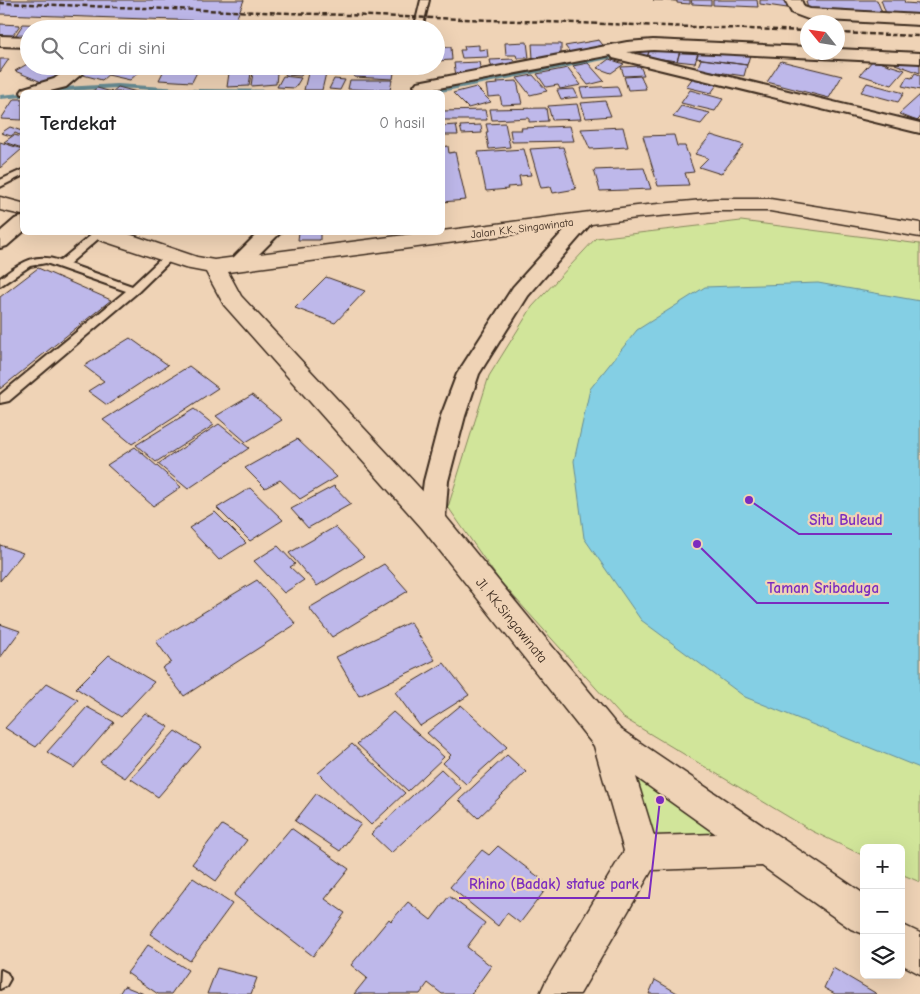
<!DOCTYPE html>
<html lang="id">
<meta charset="utf-8">
<style>
:root{--surface:#fff;--page:#f2f2f2;--text:#202124;--muted:#757577;--line:#e0e0e0}
body{margin:0;font-family:"Comic Neue",sans-serif;background:var(--page);color:var(--text)}
.controls{position:absolute;right:15px;bottom:15px;display:grid;overflow:hidden;border-radius:8px;box-shadow:0 5px 20px #0002}
.controls button{width:45px;height:45px;display:grid;place-items:center;padding:0;border:0;border-bottom:1px solid var(--line);background:var(--surface);color:var(--text);font:25px sans-serif}
.compass{position:absolute;left:800px;top:15px;width:45px;height:45px;border-radius:50%;background:var(--surface);box-shadow:0 5px 20px #0002;rotate:300deg}
.list{margin:0;padding:0;list-style:none}
h2{display:flex;justify-content:space-between;align-items:center;height:65px;margin:0;padding:0 20px;font-size:21px}
h2 small{font-size:16px;font-weight:400;color:var(--muted)}
.icon{flex:none;width:28px;height:28px;fill:none;stroke:currentColor;stroke-width:2;stroke-linecap:round;stroke-linejoin:round}
.map{position:relative;flex:none;width:920px;height:994px;overflow:hidden}
.search{position:absolute;background:var(--surface);box-shadow:0 5px 20px #0002;left:20px;top:20px;width:425px;height:55px;display:flex;align-items:center;gap:12px;box-sizing:border-box;padding:0 18px;border-radius:28px;color:var(--muted);font-size:19px}
.panel{position:absolute;background:var(--surface);box-shadow:0 5px 20px #0002;left:20px;top:90px;width:425px;height:145px;border-radius:8px}
.map>svg:first-child{display:block}
.green{fill:#d1e59a;stroke:#86885c}
.water{fill:#84cfe4;stroke:#678d95}
.lines{fill:none;stroke-linecap:round;stroke-linejoin:round}
.stream{fill:#678d95;fill-rule:evenodd}
.building{fill:#beb8ea;stroke:#3b2a1e}
.lane-casing{stroke:#3b2a1e;stroke-width:4}
.street-casing{stroke:#3b2a1e;stroke-width:4}
.secondary-casing{stroke:#3b2a1e;stroke-width:3}
.lane{fill:#efd3b6;fill-rule:evenodd}
.street{fill:#efd3b6;fill-rule:evenodd}
.secondary{fill:#efd3b6;fill-rule:evenodd}
.rail{stroke:#3b2a1e;stroke-width:2.5;stroke-dasharray:5 2.5;stroke-linecap:butt}
.labels{text-anchor:middle;stroke-width:4.5;stroke-linejoin:round;paint-order:stroke}
.far-street-label{font-size:11px;fill:#3b2a1e;stroke:#efd3b6}
.street-label{font-size:14px;fill:#3b2a1e;stroke:#efd3b6}
.leader{fill:none;stroke:#7b2cbf;stroke-width:2}
.callout-dot{fill:#7b2cbf;stroke:#efd3b6;stroke-width:2}
.callout-label{font-size:15px;text-anchor:middle;font-weight:bold;fill:#7b2cbf;stroke:#efd3b6;stroke-width:4.5;stroke-linejoin:round;paint-order:stroke}
</style>
<div class="map">
<svg width="920" height="994" viewBox="0 0 920 994">
<rect width="100%" height="100%" fill="#efd3b6"/>
<filter id="ink" filterUnits="userSpaceOnUse"><feTurbulence type="fractalNoise" baseFrequency=".02" numOctaves="2"/><feDisplacementMap in="SourceGraphic" scale="10" xChannelSelector="R" yChannelSelector="G"/><feConvolveMatrix kernelMatrix="1 2 1 2 8 2 1 2 1" color-interpolation-filters="sRGB"/></filter>
<g filter="url(#ink)">
<path class="green" d="M741,221L920,244V882L901,874V848H864V856L812,831L622,717L499,580L448,507L489,376L532,307L596,238Z
M620,755L754,845H646Z"/>
<path class="water" d="M818,283L920,301V768L745,697L641,620L584,538L574,461L590,389L637,330L705,287Z"/>
<g class="lines">
<path class="stream" d="M614,54L625,58L622,60L614,58L441,92H432L435,90Z
M117,84L196,89L283,90L286,92H191L117,88L51,92H38L41,90L64,87Z
M22,93V97L0,99V95Z"/>
</g>
<path class="building" d="M0,0H244L235,22L0,14Z
M653,0H690V4L677,3V1Z
M691,0H711V5L692,4Z
M713,0H757L758,7L713,5Z
M760,0H786L787,8L760,4Z
M815,0H877L883,15L809,13L806,1Z
M881,0H904L905,3L919,4L920,14H910L911,16H887Z
M0,24L20,25L11,38H0Z
M23,24L75,26L73,29H29V38H14Z
M599,40L606,49L572,55L565,46Z
M527,42L529,58H517L516,55H506L505,43Z
M532,44H561V58H533Z
M479,45V50L487,49L488,57L462,58L460,50H465L464,46Z
M451,47L452,60L437,61L436,48Z
M628,47L649,51L647,58L625,55Z
M651,47L680,51L677,61L647,57Z
M681,48L699,51L695,63L677,61Z
M700,48L750,55L747,65L696,58Z
M900,57L920,62V73L895,64Z
M0,59H9L0,72Z
M513,59L514,65H504V68L492,69L490,60Z
M609,59L624,64L611,73L597,68Z
M701,59L747,65L744,76L697,69Z
M873,60L905,70L892,85L860,75Z
M781,61L842,76L829,98L767,82Z
M479,62L481,72L456,76L454,63Z
M29,63V66H75L44,83L15,71Z
M588,63L604,81L588,85L573,66Z
M94,66H118L102,80L83,75Z
M118,66H141L145,67L130,80L108,75Z
M166,66H170L199,68L192,82L159,80Z
M230,66H252L249,86L227,87Z
M277,66H306L301,76L285,75L286,72L275,71Z
M331,66H346L342,75L327,74Z
M367,66H395L393,79L354,77L355,69L366,70Z
M640,66L644,75L624,76L621,67Z
M568,68L581,85L560,89L558,85L546,87L537,74Z
M268,71L277,73L276,84L251,86L253,72Z
M308,73H326L322,90H304Z
M915,73L920,75V90L902,86L907,77L912,78Z
M533,75L547,91L530,95L517,78Z
M283,76L301,78L295,88L277,87Z
M641,76L646,89L628,90L624,77Z
M694,76L719,82L711,93L686,87Z
M334,79L345,80L340,90L329,89Z
M350,80H392L390,90L348,89Z
M517,81L522,104L502,105L500,96L488,97L486,85L498,84L497,82Z
M867,83L904,93L898,102L861,92Z
M617,86L621,96L583,98L580,88Z
M118,87L137,92H91L97,88L112,92Z
M476,87L491,102L468,108L453,93Z
M574,89L578,97L561,99L557,90Z
M690,90L723,99L715,111L681,103Z
M920,95V118L917,121L899,114Z
M14,99H22V120L1,119Z
M605,101L611,116L586,118L581,103Z
M577,104L581,119L552,120L548,106Z
M681,106L710,113L701,124L673,117Z
M546,108L548,121L529,122V118L492,120L490,109Z
M485,110L487,120H442V111Z
M505,123L510,147L489,149L486,132H488L486,124Z
M456,125L458,135H442V126Z
M481,125L482,133L462,134L460,126Z
M570,126L574,141L512,142L510,130H522L521,128Z
M10,127L22,131V136L15,133L11,136L1,133Z
M623,127L628,147L590,149L581,129Z
M14,135L22,137V148L4,142Z
M674,135L677,146H685L694,172L685,173L689,185L658,186L643,136Z
M711,135L744,145L721,174L699,167L708,158L695,154Z
M0,142L22,149L0,168Z
M448,146L449,153L455,152L466,200L442,202V147Z
M563,147L576,189L553,193L551,187L541,188L530,149Z
M524,149L531,175L519,176L521,186L507,187L508,189L486,191L478,152Z
M644,168L651,189L600,191L594,170Z
M299,232H320V240H298Z
M38,268L111,300L0,389V297Z
M326,277L365,291L335,323L295,308Z
M130,338L168,365L107,405L88,391L104,381L84,366Z
M189,366L218,388L132,444L103,420Z
M252,395L282,420L246,442L216,416Z
M194,409L214,425L156,462L136,445Z
M219,424L249,448L188,489L158,464Z
M297,439L337,477L300,499L280,480L265,488L245,468Z
M135,447L181,487L153,506L107,465Z
M334,486L351,504L308,528L291,509Z
M250,488L283,520L250,541L217,508Z
M215,512L246,543L219,560L189,528Z
M335,527L364,557L317,586L289,553Z
M0,545L23,553L0,581Z
M278,546L295,564L290,567L304,580L284,593L254,561Z
M384,564L408,591L332,637L309,608Z
M257,580L296,624L184,696L162,668L171,662L156,641Z
M410,622L435,660L359,696L336,657Z
M0,624L20,631L0,658Z
M109,655L154,682L121,717L76,688Z
M444,663L469,695L420,726L395,692Z
M47,683L78,700L36,747L5,728Z
M461,705L507,747L466,784L443,763L451,755L427,733Z
M87,707L114,722L74,768L47,752Z
M393,712L444,757L408,791L357,744Z
M145,713L169,727L125,778L100,762Z
M175,731L201,747L158,797L131,779Z
M352,744L405,793L371,825L318,773Z
M507,755L526,772L478,818L459,800Z
M441,769L461,788L391,853L371,834Z
M316,794L361,824L340,851L295,821Z
M222,825L247,840L216,881L192,864Z
M291,828L349,869L325,899L345,913L313,956L234,895Z
M498,846L549,885L520,923L507,913L498,926L450,887L482,850L489,855Z
M193,878L232,904L190,961L150,934Z
M449,896L485,923L467,947L491,966L471,994H442L428,983L420,994H354L367,978L351,965L389,919L391,921L408,902L431,920Z
M148,945L188,970L171,994H158L127,973Z
M217,968L257,978L251,994H207Z
M833,968L877,994H835L824,988Z
M655,980L679,994H649Z
M124,986L144,994H119Z"/>
<g class="lines">
<g class="lane-casing">
<path id="lane" d="M421,0H429L422,29H414Z
M22,170V176L0,187V180Z
M95,232L105,233L69,264L132,286L167,253H175L176,255L138,292L9,401L0,403V395L126,291L46,263L30,266L0,286V278C21,263 34,252 60,261Z
M1,970L7,973L10,979L6,986L0,989Z"/>
</g>
<g class="street-casing">
<path id="street" d="M785,0H801L804,7L810,9L920,15V25L808,19L792,13Z
M0,36L29,37V47L0,46Z
M653,40L808,47V52H838V49L920,53V63L653,50L627,52L920,123V133L613,58L611,55L423,91L417,90L414,86L417,82L423,81L627,42Z
M72,66H91L66,87L46,92L22,94L21,92L24,88L54,79Z
M584,214L591,216L594,220L528,296L479,374L465,416L448,481L445,520L441,527L432,530L423,527L419,520L424,481L441,416L457,374L513,287L577,216Z
M22,217L23,232L7,246L0,248V232L15,219Z
M259,232H281L246,267L239,269L232,267L229,263L232,259Z"/>
</g>
<g class="secondary-casing">
<path id="secondary" d="M0,197L22,203V215L0,210Z
M714,199H770L920,223V237L770,211H714L637,218L228,272L241,296L442,512L620,729L864,894V934L851,929L762,866L652,870L580,994H540L546,981L624,851L594,746L422,528L224,305L206,272L185,268L91,237L88,232H123L197,257L214,260L428,232H442V231L637,206ZM636,777L716,834L654,836Z
M901,924L920,933V974L901,964Z"/>
</g>
<use href="#lane" class="lane"/>
<use href="#street" class="street"/>
<use href="#secondary" class="secondary"/>
<path class="rail" d="M0,3L808,31
M838,33L920,36"/>
</g>
</g>
<g class="labels">
<g class="far-street-label">
<text transform="translate(522 228) rotate(-7)" y="4">Jalan K.K. Singawinata</text>
</g>
<g class="street-label">
<text transform="translate(512 620) rotate(51)" y="5">Jl. KK.Singawinata</text>
</g>
</g>
<path class="leader" d="M749 500L799 534H892M697 544L757 603H889M660 800L649 898H459"/>
<g class="callout-dot">
<circle cx="749" cy="500" r="5"/>
<circle cx="697" cy="544" r="5"/>
<circle cx="660" cy="800" r="5"/>
</g>
<g class="callout-label">
<text x="846" y="525">Situ Buleud</text>
<text x="823" y="593">Taman Sribaduga</text>
<text x="554" y="889">Rhino (Badak) statue park</text>
</g>
</svg>
<div class="controls">
<button>+</button>
<button>−</button>
<button><svg class="icon" aria-label="layers" viewBox="0 0 24 24"><path d="M12 4l9 5-9 5-9-5zM3 14l9 5 9-5"/></svg></button>
</div>
<svg class="compass" viewBox="-18 -18 36 36"><path d="M0-13l5 13h-10z" fill="#e53935"/><path d="M0 13l5-13h-10z" fill="#757577"/></svg>
<div class="search"><svg class="icon" aria-label="search" viewBox="0 0 24 24"><circle cx="10" cy="10" r="6"/><path d="M15 15l6 6"/></svg>Cari di sini</div>
<section class="panel">
<h2>Terdekat<small>0 hasil</small></h2>
<ul class="list">
</ul>
</section>
</div>
